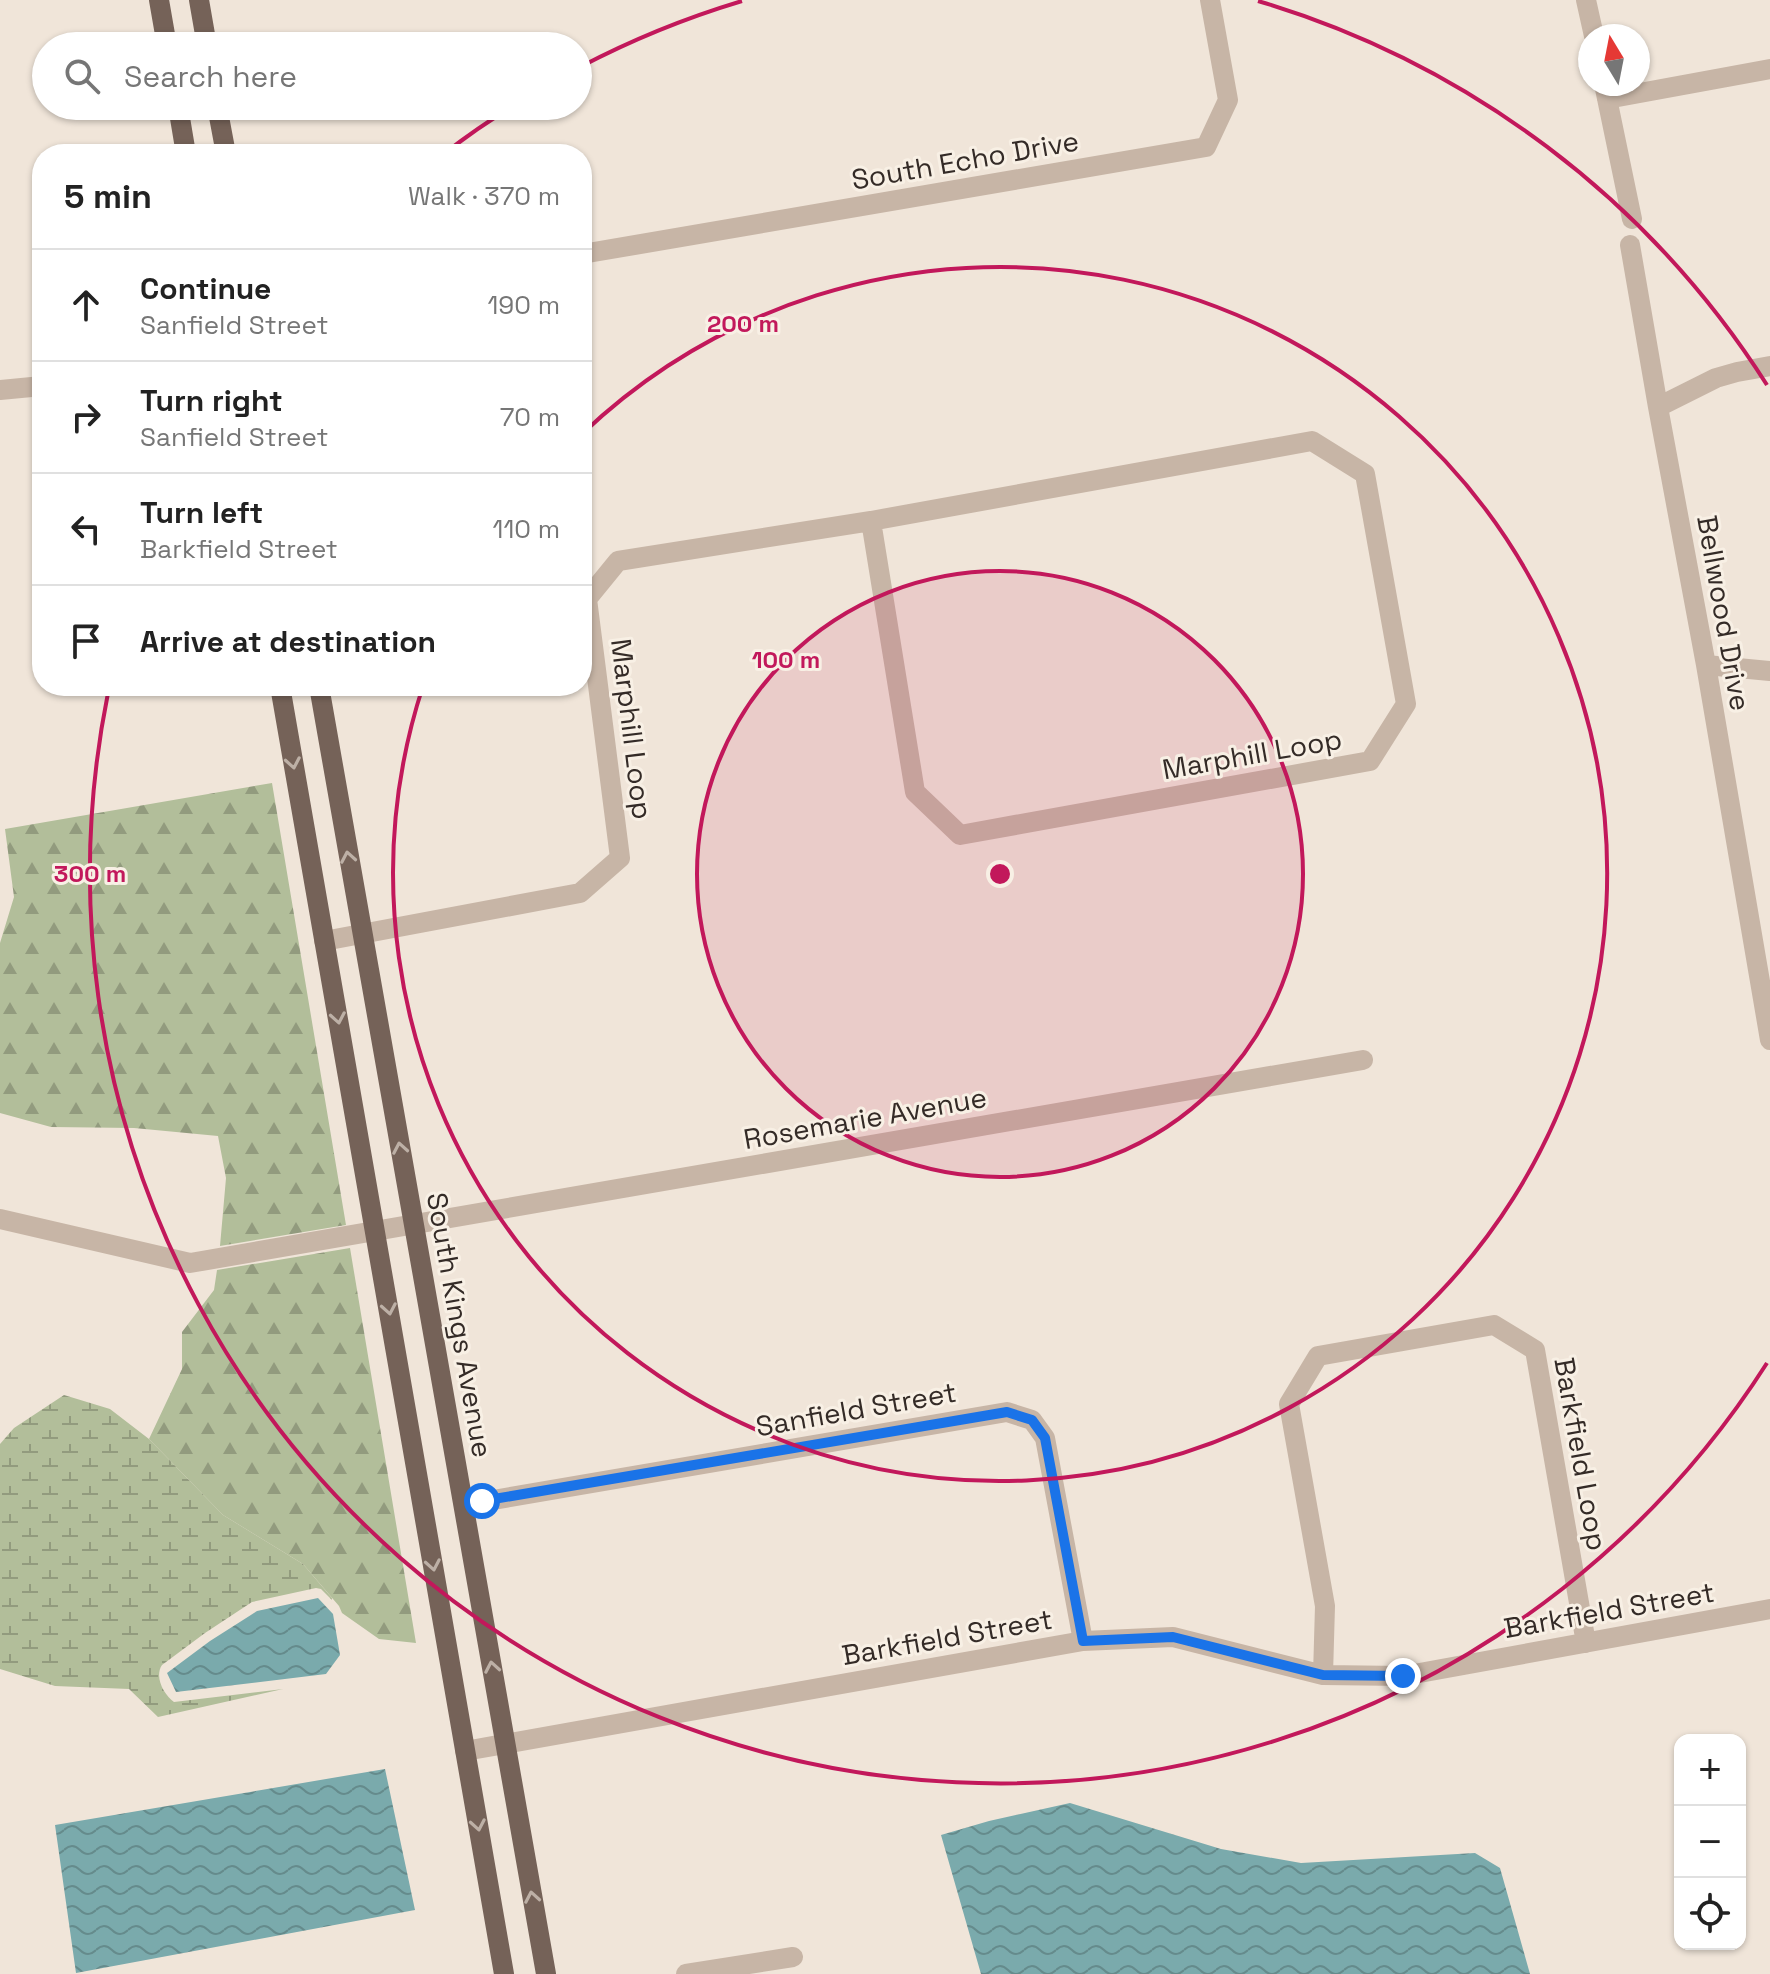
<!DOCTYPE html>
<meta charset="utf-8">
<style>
:root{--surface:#fff;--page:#f2f2f2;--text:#222;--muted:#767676;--line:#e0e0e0}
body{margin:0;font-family:"Space Grotesk",sans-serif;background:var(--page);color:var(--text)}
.controls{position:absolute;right:24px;bottom:24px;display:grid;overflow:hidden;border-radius:16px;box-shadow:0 2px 6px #0004}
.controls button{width:72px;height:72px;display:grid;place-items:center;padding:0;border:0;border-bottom:2px solid var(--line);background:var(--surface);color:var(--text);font:40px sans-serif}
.compass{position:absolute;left:1578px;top:24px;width:72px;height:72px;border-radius:50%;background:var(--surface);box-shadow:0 2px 6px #0004;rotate:350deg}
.stop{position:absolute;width:24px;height:24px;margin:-18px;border:6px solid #1a73e8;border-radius:50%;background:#fff}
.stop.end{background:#1a73e8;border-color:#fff;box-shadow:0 2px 8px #0008}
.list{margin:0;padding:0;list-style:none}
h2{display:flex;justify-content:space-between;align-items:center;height:104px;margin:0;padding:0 32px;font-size:34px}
h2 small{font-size:26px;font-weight:400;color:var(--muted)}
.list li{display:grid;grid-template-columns:52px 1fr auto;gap:24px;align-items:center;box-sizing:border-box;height:112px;padding:0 32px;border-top:2px solid var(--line)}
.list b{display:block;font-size:30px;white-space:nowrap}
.list p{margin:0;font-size:26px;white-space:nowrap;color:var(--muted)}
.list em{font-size:26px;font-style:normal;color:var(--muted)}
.icon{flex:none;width:44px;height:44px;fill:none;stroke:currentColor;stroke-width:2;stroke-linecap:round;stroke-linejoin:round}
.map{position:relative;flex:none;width:1770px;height:1974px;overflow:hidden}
.search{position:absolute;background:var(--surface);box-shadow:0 2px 6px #0004;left:32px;top:32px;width:560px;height:88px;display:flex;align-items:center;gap:20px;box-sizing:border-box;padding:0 28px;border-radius:44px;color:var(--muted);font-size:30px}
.panel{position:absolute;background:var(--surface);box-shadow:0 2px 6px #0004;left:32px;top:144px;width:560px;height:552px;border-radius:32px}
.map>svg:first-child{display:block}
.forest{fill:url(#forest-firs)}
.wetland{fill:url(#wetland-marsh)}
.water{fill:url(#water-waves)}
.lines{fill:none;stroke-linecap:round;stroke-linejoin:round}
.minor{stroke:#c7b5a6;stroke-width:20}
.major{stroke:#756258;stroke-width:20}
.oneway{stroke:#bdb0a6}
.route{stroke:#1a73e8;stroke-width:10}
.ring{fill:none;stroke:#c2185b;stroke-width:4}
.labels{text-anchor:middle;stroke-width:6;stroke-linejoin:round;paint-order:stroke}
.street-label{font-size:28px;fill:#342b27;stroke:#f8f0e5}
.centre{fill:#c2185b;stroke:#f8f0e5;stroke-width:4}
.ring-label{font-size:24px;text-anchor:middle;font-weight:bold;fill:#c2185b;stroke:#f8f0e5;stroke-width:6;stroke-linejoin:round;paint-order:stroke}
</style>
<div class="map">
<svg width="1770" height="1974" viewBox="0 0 1770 1974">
<defs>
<pattern id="forest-firs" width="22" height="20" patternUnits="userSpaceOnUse" patternTransform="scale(2)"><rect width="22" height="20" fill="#b2be9a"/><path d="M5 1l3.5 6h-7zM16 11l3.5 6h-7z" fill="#929b7e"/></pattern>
<pattern id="wetland-marsh" width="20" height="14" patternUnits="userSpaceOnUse" patternTransform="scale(2)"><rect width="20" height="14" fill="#b2be9a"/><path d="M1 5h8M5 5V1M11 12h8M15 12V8" fill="none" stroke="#929b7e"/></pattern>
<pattern id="water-waves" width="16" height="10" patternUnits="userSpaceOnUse" patternTransform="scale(2)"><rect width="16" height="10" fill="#7aaaac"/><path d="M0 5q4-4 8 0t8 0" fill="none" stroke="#658b8c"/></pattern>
</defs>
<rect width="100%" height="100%" fill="#f0e5d9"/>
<path class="forest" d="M272,783L346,1225L220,1246L226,1178L218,1136L134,1128L51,1127L0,1113V943L14,897L5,829Z
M350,1248L416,1643L379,1639L342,1613L339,1606L303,1564L223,1515L149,1439L182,1369V1332L214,1290L217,1270Z"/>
<path class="wetland" d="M64,1395L110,1409L149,1439L223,1515L303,1564L332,1598V1600L321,1589L316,1588L252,1602L205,1633L162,1665C154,1677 164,1695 174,1702L283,1689L158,1717L129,1689L55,1686L0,1669V1444L14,1428Z"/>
<path class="water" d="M318,1598L333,1614L340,1655L326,1674L176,1692L167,1673L210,1641L257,1611Z
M385,1769L415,1910L76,1973L55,1825Z
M1070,1803L1221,1849L1301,1863L1475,1853L1500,1868L1530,1974H981L941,1835L989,1821Z"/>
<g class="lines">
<path class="minor" d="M1586,0L1594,36
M1604,84L1632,219
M1607,99L1770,69
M1630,245L1658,407L1706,665L1770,1040
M582,254L1206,147L1228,100L1210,0
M0,390L42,386
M1658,407L1716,378L1737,372L1770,366
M1312,441L1365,474L1406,704L1370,761L960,835L915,792L871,521Z
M1706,665L1770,671
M324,941L580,893L620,858L587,599L618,561L871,521
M0,1219L190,1263L1363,1060
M464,1505L1007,1412L1032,1420L1045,1438L1083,1641
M1323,1675L1325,1606L1289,1404L1318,1356L1494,1325L1535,1350L1586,1643
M465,1751L1083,1641L1173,1637L1323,1675L1403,1676L1770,1609
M686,1974L793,1957"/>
<path class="major" d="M159,0L167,46
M199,0L207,46
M178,106L186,154
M217,106L226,154
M280,686L504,1974
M319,686L546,1974"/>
</g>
<defs><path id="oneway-chevron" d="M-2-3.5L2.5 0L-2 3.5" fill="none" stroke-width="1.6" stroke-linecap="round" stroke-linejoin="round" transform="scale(2)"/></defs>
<g class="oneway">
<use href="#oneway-chevron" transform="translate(293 763) rotate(80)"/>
<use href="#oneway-chevron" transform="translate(348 857) rotate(-100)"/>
<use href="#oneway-chevron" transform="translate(338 1018) rotate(80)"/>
<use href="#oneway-chevron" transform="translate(400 1148) rotate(-100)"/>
<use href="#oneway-chevron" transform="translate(389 1309) rotate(80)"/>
<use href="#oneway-chevron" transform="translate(433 1565) rotate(80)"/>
<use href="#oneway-chevron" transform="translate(492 1667) rotate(-100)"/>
<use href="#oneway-chevron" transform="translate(478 1825) rotate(80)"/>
<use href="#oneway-chevron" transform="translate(532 1897) rotate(-100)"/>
</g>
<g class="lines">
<path class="route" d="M482,1501L1007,1412L1032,1420L1045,1438L1083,1641L1173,1637L1323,1675L1403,1676"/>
</g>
<circle cx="1000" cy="874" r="303" fill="#c2185b" fill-opacity=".12"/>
<g class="ring">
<circle cx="1000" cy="874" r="303"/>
<path d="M582 434A607 607 0 1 1 423 686"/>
<path d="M1767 1363A910 910 0 0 1 108 693M446 152A910 910 0 0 1 511 107M580 67A910 910 0 0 1 742 1M1258 1A910 910 0 0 1 1767 385"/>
</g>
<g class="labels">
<g class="street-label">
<text transform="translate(965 160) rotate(-10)" y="10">South Echo Drive</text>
<text transform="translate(1724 613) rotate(80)" y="10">Bellwood Drive</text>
<text transform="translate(632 729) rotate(83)" y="10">Marphill Loop</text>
<text transform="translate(1252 754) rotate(-10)" y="10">Marphill Loop</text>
<text transform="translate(865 1118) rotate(-10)" y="10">Rosemarie Avenue</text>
<text transform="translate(460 1325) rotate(80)" y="10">South Kings Avenue</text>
<text transform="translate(856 1409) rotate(-10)" y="10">Sanfield Street</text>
<text transform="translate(1581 1454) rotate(80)" y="10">Barkfield Loop</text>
<text transform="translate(1609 1610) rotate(-10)" y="10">Barkfield Street</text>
<text transform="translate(947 1637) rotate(-10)" y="10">Barkfield Street</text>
</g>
</g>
<circle cx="1000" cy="874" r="12" class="centre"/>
<g class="ring-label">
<text x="743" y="332">200 m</text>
<text x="786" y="668">100 m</text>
<text x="90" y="882">300 m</text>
</g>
</svg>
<div class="controls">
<button>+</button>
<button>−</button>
<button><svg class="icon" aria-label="locate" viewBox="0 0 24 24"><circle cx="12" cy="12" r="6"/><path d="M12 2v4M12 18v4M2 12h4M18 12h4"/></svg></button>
</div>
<svg class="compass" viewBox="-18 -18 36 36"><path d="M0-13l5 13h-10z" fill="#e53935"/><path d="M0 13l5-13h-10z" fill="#767676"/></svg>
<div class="stop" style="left:482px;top:1501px"></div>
<div class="stop end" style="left:1403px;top:1676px"></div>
<div class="search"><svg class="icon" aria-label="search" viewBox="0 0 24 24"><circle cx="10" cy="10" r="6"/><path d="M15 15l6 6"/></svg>Search here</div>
<section class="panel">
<h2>5 min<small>Walk · 370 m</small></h2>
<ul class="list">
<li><svg class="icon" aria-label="ahead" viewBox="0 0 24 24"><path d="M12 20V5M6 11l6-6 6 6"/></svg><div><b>Continue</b><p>Sanfield Street</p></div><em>190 m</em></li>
<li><svg class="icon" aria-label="right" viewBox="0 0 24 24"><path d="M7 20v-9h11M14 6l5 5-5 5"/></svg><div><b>Turn right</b><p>Sanfield Street</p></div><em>70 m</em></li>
<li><svg class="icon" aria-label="left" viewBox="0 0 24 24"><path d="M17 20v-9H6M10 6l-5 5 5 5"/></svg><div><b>Turn left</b><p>Barkfield Street</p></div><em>110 m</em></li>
<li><svg class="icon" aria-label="arrive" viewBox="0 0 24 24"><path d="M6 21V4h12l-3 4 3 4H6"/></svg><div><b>Arrive at destination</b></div></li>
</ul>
</section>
</div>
